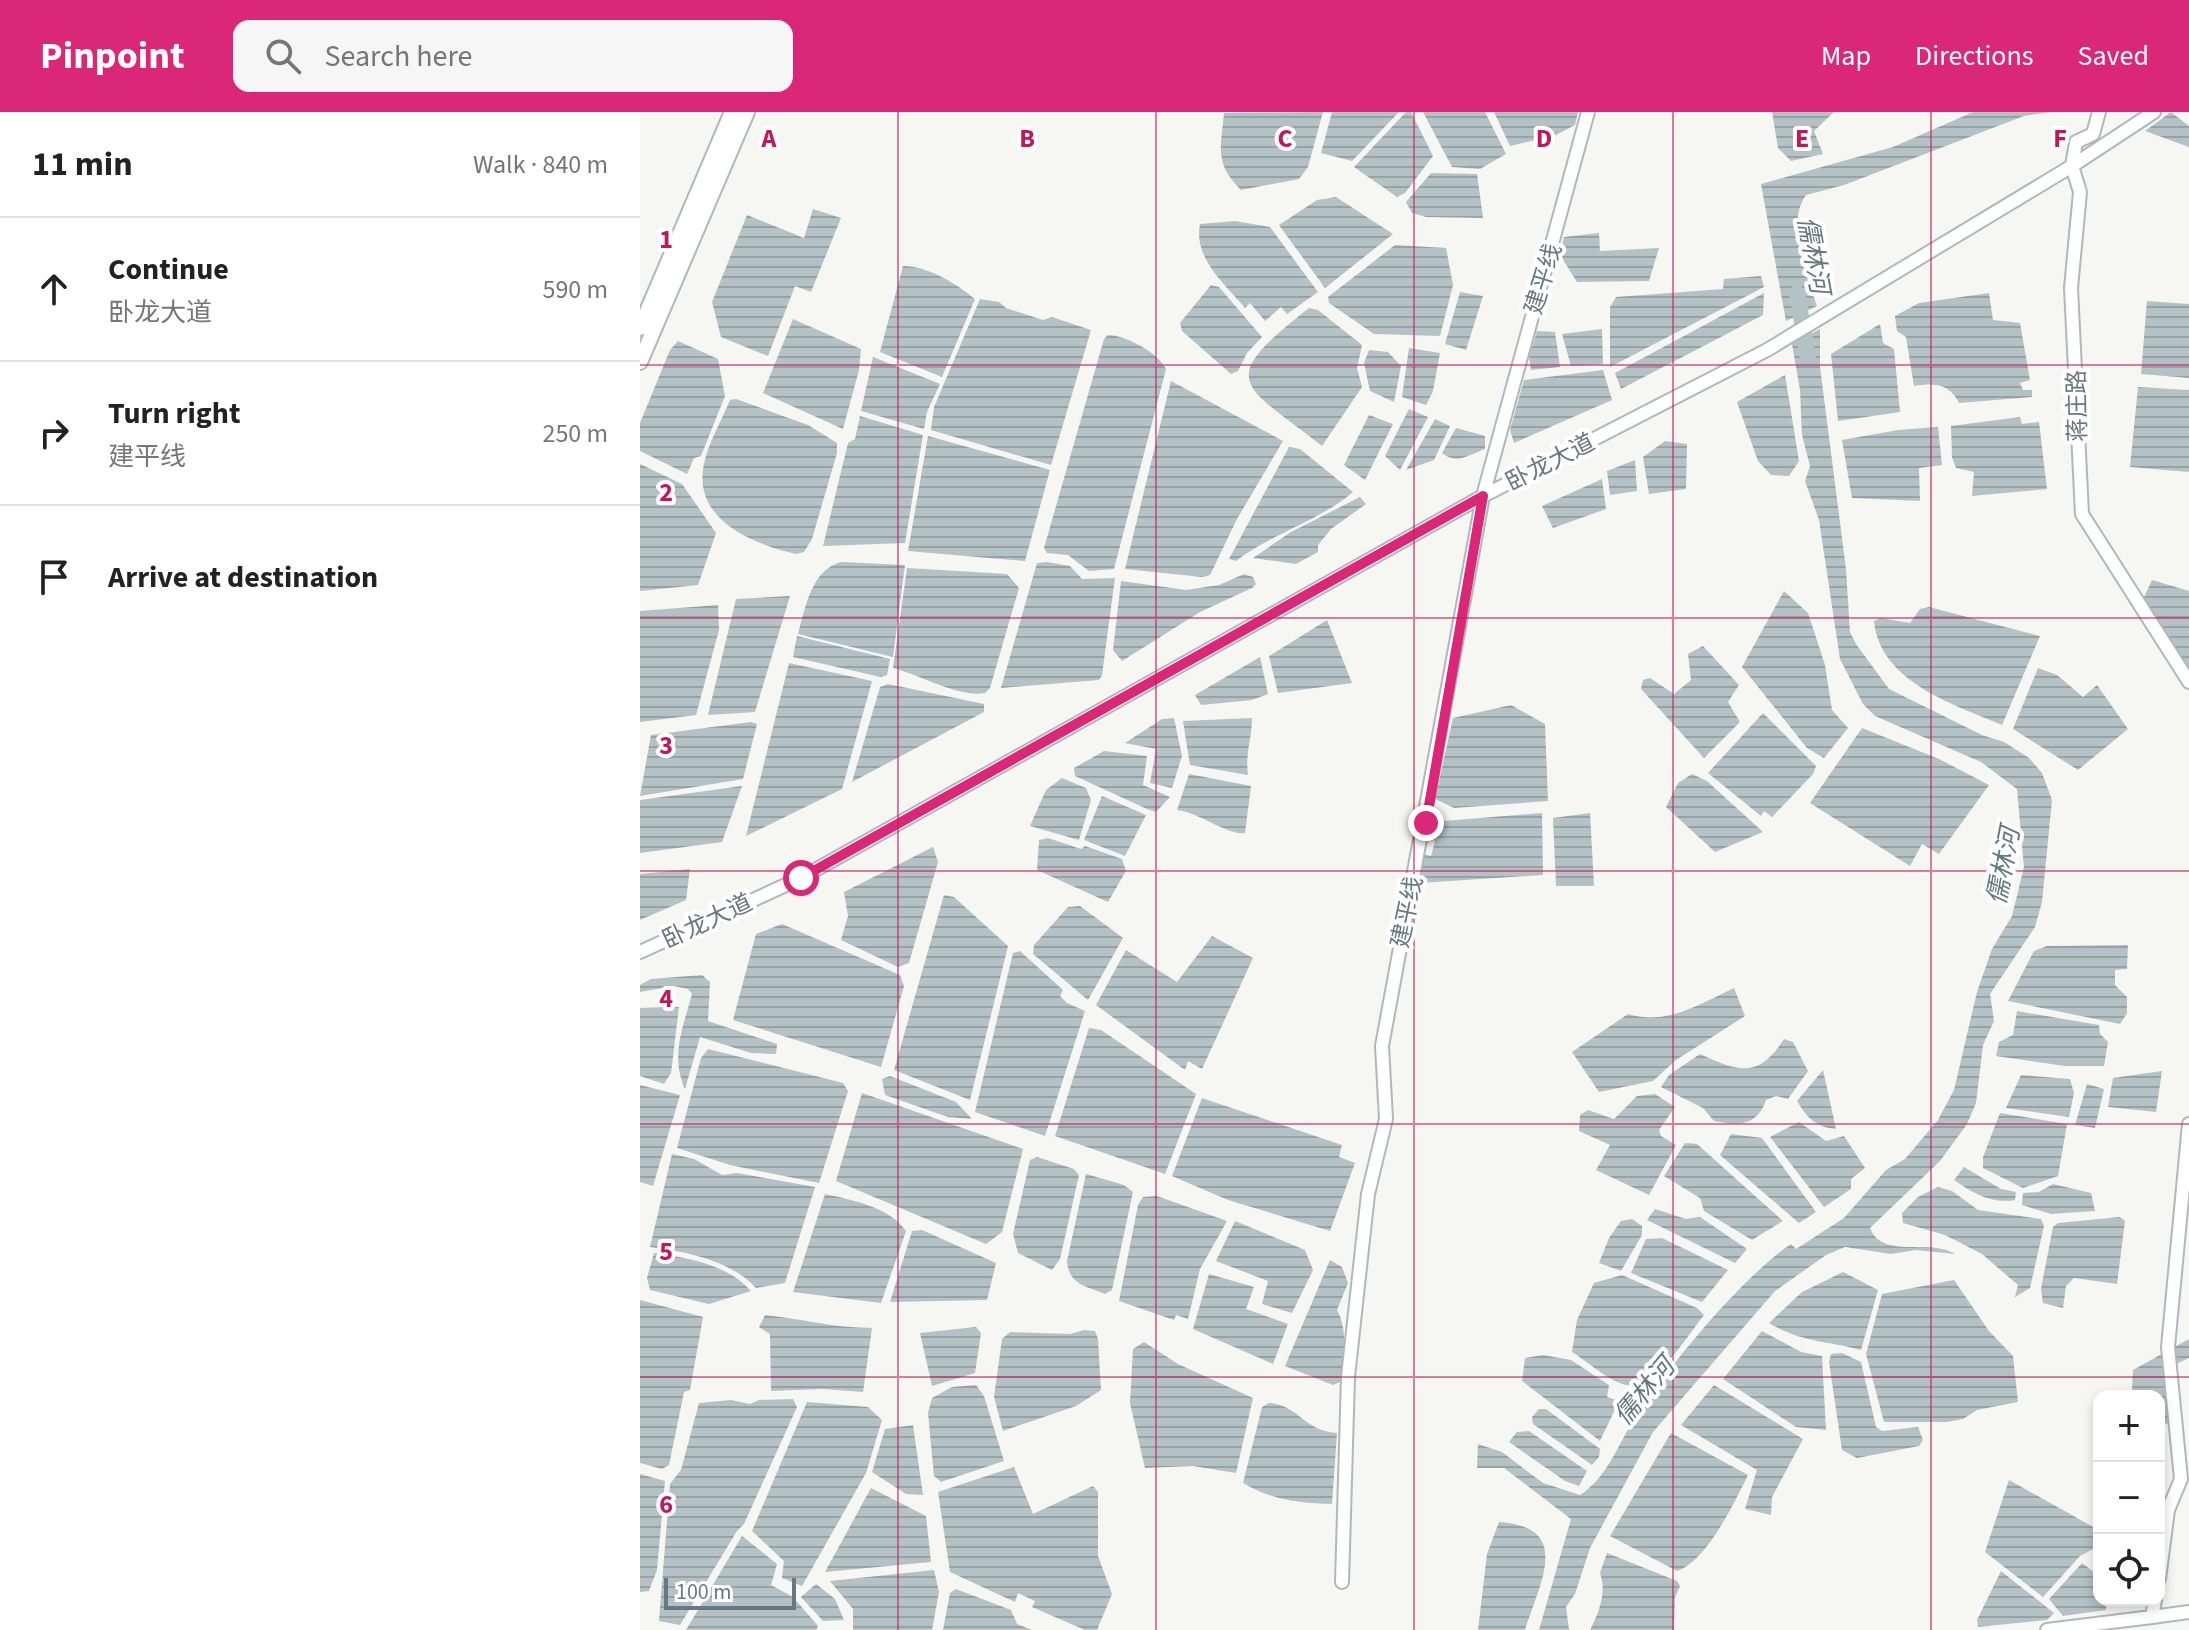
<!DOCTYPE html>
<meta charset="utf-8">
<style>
:root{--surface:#fff;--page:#f6f6f6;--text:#222;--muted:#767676;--line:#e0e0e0;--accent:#db2777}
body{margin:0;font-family:"Source Sans 3","Noto Sans SC",sans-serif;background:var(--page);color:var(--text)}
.controls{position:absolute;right:24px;bottom:24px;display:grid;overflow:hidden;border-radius:16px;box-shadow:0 4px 12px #0003}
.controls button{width:72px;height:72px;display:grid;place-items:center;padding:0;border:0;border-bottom:2px solid var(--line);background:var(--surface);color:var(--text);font:40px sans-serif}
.scale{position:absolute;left:24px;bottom:20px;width:132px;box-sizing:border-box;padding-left:8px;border:4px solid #667882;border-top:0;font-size:22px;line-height:28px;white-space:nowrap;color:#667882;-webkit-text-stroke:6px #fff;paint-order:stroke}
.stop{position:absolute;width:24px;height:24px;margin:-18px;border:6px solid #db2777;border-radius:50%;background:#fff}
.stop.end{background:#db2777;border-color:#fff;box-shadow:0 2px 8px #0008}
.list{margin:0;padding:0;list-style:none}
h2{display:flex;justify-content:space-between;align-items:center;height:104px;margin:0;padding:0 32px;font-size:34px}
h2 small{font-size:26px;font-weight:400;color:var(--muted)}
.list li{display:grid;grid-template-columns:52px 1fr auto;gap:24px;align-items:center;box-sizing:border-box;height:144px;padding:0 32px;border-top:2px solid var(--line)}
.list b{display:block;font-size:30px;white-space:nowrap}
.list p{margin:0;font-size:26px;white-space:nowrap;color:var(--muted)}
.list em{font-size:26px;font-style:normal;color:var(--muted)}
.icon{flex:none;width:44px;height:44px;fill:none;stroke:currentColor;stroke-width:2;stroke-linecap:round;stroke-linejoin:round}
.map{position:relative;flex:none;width:1549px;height:1518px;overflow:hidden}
header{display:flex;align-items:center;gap:48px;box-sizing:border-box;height:112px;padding:0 40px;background:var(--accent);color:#fff}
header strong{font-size:38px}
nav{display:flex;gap:44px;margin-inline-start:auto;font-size:28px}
.search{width:560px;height:72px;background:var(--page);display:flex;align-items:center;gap:20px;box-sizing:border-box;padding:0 28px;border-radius:16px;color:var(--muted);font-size:30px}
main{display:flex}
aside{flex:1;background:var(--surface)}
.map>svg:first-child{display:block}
.water{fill:url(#water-rules)}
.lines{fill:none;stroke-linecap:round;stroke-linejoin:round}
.river{stroke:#b4c2c5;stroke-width:16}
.secondary-casing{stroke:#b1b7bb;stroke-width:16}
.primary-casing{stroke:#b2b7ba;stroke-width:18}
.secondary{stroke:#fff;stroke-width:12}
.primary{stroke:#fff;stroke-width:14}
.route{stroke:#db2777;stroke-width:10}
.grid{fill:none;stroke:#c2185b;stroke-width:2;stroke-opacity:0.55}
.labels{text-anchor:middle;stroke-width:8;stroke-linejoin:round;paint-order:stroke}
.street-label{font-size:24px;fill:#667882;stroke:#fff}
.water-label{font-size:26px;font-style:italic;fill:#627a7f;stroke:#fff}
.grid-label{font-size:26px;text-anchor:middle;font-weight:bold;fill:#c2185b;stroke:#fff;stroke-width:8;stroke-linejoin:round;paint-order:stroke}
</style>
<header>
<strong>Pinpoint</strong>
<div class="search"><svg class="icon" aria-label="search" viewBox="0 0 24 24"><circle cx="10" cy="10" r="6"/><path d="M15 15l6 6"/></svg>Search here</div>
<nav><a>Map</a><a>Directions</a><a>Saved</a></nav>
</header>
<main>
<aside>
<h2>11 min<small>Walk · 840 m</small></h2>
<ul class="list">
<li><svg class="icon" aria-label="ahead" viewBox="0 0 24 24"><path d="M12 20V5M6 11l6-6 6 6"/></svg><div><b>Continue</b><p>卧龙大道</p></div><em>590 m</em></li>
<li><svg class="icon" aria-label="right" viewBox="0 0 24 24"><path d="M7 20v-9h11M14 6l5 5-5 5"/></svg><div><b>Turn right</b><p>建平线</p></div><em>250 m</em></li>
<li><svg class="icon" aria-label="arrive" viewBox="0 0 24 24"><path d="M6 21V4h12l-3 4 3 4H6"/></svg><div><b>Arrive at destination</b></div></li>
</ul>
</aside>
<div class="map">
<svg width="1549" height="1518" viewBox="0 0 1549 1518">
<defs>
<pattern id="water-rules" width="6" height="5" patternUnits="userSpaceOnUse" patternTransform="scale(2)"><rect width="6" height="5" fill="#b4c2c5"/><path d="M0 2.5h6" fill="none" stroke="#96a2a5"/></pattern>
</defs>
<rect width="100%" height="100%" fill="#f6f6f3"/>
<path class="water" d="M683,0L668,55L659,67L601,78C574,51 581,36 584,1Z
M692,0H759L712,49L681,41Z
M766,0H771L793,44L765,81L757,85L714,55Z
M783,0H845L866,42L840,57L812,55Z
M854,0H938L935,13L916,23L870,34Z
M1132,0H1194L1174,19L1183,42L1151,49L1138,36Z
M1333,0H1412L1384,4L1204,73L1166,83C1145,112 1167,164 1177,194L1146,209L1121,72L1253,35Z
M1531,0L1549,14V35L1505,19Z
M791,61L837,62L843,106L786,105L772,101L766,90Z
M696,85L753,122L685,176L639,113L677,88Z
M173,97L201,106L171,180L155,174L128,244L81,225L72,190L107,103L164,126Z
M595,109L630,115L678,180L647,202L641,195L625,209L610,191L605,196C585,172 553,146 560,112Z
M959,121L960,139L1019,136L1009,169L937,170L920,143L924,125Z
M755,133L806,136L813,173L800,224L734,222L689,191L688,185Z
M263,154C288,154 317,172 335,187L302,265L240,240Z
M1121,164L1124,175L970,255V195L976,185L1083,177L1084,167Z
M571,173L579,175L622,225L607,241L598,259L591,262L542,219L540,211Z
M820,180L843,184L826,238L805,232Z
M1124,181L1123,203L981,277L975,261Z
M1349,181L1353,208L1380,211L1390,268L1380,271L1383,278H1392V285L1319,291C1309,271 1294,271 1274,274L1266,225L1257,219L1255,204L1279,191Z
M340,187L359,190L366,196L403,208L412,205L451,218L411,353L291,318L294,295Z
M1507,189L1549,192V266L1501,262Z
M669,196L678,198L722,233L717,256L722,275L682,334C600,270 575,270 669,196Z
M153,207L221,237L219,258L203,317L123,281Z
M1240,212L1243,231L1254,237L1260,300L1198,309L1191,242Z
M962,217L963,252L931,254L922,222Z
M1180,217V255L1206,457L1210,520L1216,532L1249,577L1342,623L1364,630L1389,646L1402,661L1412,688L1402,790L1395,815L1350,882L1354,909L1343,933L1336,991L1327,1012L1300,1049L1230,1116C1242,1148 1291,1126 1315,1142L1276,1138L1251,1142L1205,1135L1186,1143L1135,1179L1013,1320L950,1436L935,1482L926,1495L929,1518H899L931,1407L864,1356H837L838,1332L862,1340L903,1371L940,1383C968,1365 978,1332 996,1304C1029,1254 1102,1165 1151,1132L1156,1137L1204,1106L1246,1058L1265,1047L1298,1008L1314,978L1337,880L1352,837L1372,804L1384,755L1377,677L1341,650L1235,604L1223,592L1200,547L1179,408L1165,369L1170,354L1162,323L1160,278L1152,232Z
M897,219L915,220L920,255L891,258L889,245Z
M468,223C485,223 519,241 526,257L474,457L449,459L428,443L407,441L404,436L464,227Z
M38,229L78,247L85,284L61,344L54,346L47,362L0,339V311L30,238Z
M769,236L800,241L793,279L786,293L762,285Z
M729,238L748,240L761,254L754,290L730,279L724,251Z
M233,245L300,272L287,300L284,317L221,299Z
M963,258L972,288L874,331L870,318L884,268Z
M1145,263L1159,349L1149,364L1131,363L1118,349L1097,290Z
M531,269L643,329L597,407L570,463L562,465L485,457Z
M1498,275L1549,278V360L1490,355Z
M96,287L168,313L197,331V341L172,427L164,440L156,442C113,432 52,408 64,352C68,331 82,308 90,288Z
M769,297L788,305L760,358L745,344Z
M729,303L753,312L725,368L704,353Z
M220,304L283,323L265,431L183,434L208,331L215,327Z
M1380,305L1382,312L1399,310L1407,377L1332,384L1334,360L1316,356L1312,345L1311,314Z
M795,307L810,314L794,348L766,358Z
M1298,315L1302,353L1279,356L1280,389L1212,386L1202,328L1258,318Z
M816,316L845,324V337C829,343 816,353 802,341Z
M288,324L410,358L385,449L268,439Z
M1025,329L1047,332L1046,377L1009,382L1003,345Z
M649,335L660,337L713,380C679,409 633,421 596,449L589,447Z
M995,348L997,379L970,383L967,359Z
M0,352L42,372L76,421L58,473L0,479Z
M962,367L966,397L913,416L902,394Z
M720,385L726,392L691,417L678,433V440L656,452L613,446L651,420Z
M202,450L265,453L253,545L158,522C165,496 172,456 202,450Z
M407,450L430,454L442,467L475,466L462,563L459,568L361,576L397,451Z
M267,456L367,462L379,476L350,576L345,581C319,586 278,562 253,556Z
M604,462L613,465L616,472L612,476L560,500L482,549L473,538L481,469L546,478L579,473Z
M1512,468L1549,479V562L1504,485Z
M1144,479L1168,501L1185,553L1192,598L1208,616L1184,646L1167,636L1102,555Z
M150,484L115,600L68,603L96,487Z
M78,493L79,518L56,603L0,610V499Z
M1289,495L1400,524L1362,613C1313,592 1240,570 1234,509L1241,506L1270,511L1280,497Z
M687,508L712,571L638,581L629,544Z
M157,524L250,547L247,563L241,565L153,545Z
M1063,534L1099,573L1088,590L1100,610L1064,646L1001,577L1003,568L1010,566L1034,582L1051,568L1048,542Z
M620,545L628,582L612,588L561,593L555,583Z
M149,551L232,569L202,677L106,724Z
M1398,556L1417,563L1443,585L1457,573L1488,617L1438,658L1373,617Z
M248,572L344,592V600L212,670L240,575Z
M871,593L905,612L908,689L814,696L795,687L813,606Z
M1123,601L1176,654L1173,662L1132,705L1124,699L1121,704L1068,661Z
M534,606L542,644L532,676L510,671L516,637L485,631L522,607Z
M612,606C612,627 605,640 608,663L550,653L543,609Z
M111,610L117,612L103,667L0,684L11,623Z
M1222,616L1299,647L1349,673L1299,742L1282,732L1270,754L1170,691Z
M464,639L507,644L503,673L530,685L516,700L507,697L435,664L434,656Z
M549,662L611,674L605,721C586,723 561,701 537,698Z
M1052,662L1067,669L1123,720L1075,740L1026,695L1038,671Z
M422,666L446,676L451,688L439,728L390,714L406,678Z
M102,674L82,730L0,741V688Z
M462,684L506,703L485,744L444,728Z
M902,701L903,763L780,771L784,742L791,744L795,729L788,725L791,710Z
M950,701L954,774H916L913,706Z
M408,726L441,737L445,734L482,747L486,759L468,790L397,758L399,728Z
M293,735L298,750L269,851L258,855L201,828L208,804L204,780Z
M50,757L46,788L0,808V762Z
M304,783L314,785L368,834L330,988L254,958Z
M440,794L483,826L448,888L393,842L394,833L428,795Z
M142,812L260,863L264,874L241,955L93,908L116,822Z
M572,824L613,846L562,957L548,949L545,958L456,893L486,838L537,870Z
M1488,833L1487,857L1475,858V873L1487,885V901L1480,912L1368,889L1394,839L1407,834Z
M380,839L423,878L420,884L427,891L445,899L405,1024L335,1000L373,841Z
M62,863L70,870L68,909L137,932L136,942L111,941L60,925L45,977C30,944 43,916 52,882L48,877L33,874L0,880V873L11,867Z
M1094,876L1105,904L1036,948L1013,969L959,980L932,940L988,902C1026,914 1060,892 1094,876Z
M39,895L31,961L24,972L0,964V896Z
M1377,899L1459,913L1460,922L1468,930L1464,954H1425L1356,944L1359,930L1373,923Z
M449,916L461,918L556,982L525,1062L415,1024Z
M1144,927L1153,930L1168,959L1148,987L1136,984L1126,988C1117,1014 1099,1014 1074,1009L1063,996L1021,975L1029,963L1060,942C1098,959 1118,968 1144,927Z
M68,937L203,971L208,979L179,1071L90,1053L37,1036L61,946Z
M1183,958L1196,1017C1176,1015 1167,1006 1157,989Z
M1522,959L1516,1000L1468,995L1473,966Z
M1381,963L1430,967L1434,981L1429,1005L1366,996Z
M250,964L316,990L332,1007L308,1005L245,983L242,967Z
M1447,972L1464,977L1455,1016L1435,1013Z
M0,973L40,983L13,1074L0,1070Z
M222,981L383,1037L362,1120L346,1132L196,1069Z
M1015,982L1035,995L1019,1018L1021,1024L1036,1033L1009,1083L956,1058L970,1033L939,1019L940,1003L948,998L974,1007L997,984Z
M562,986L702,1033L699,1045L715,1051L690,1119L588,1088L532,1064Z
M1360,1001L1427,1012L1418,1064L1383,1076L1343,1056V1045Z
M1159,1010L1186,1029L1204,1024L1225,1056L1211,1067V1077L1184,1095L1130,1025Z
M1091,1022L1122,1026L1176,1100L1159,1111L1080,1043Z
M1045,1031L1057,1032L1143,1109L1112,1128L1064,1099L1060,1086L1024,1064Z
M32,1042L54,1047L82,1063L97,1061L175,1075L145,1171L116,1176C90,1148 47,1140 10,1135Z
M397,1045L434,1057L439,1063L420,1147L412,1158L378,1141L373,1122L390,1048Z
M1324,1055L1361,1077L1376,1080L1375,1088C1351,1092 1333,1081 1314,1068Z
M446,1062L484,1073L493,1080L472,1178L465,1182C446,1174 429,1173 427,1149Z
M1413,1072L1451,1081L1455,1099L1411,1102L1382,1093L1383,1081L1399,1080Z
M1298,1075L1312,1079L1338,1098L1401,1107L1404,1114L1390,1176L1375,1185L1378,1173L1342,1142L1305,1123L1263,1111L1262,1101L1278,1085Z
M185,1082C212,1088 250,1095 266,1119L241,1191L153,1180Z
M517,1084L587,1109L560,1157L548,1207L536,1203L534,1208L479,1189L498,1093L503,1085Z
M1015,1097L1046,1107L1060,1105L1107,1137L1095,1151L1007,1108Z
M1480,1105L1485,1109L1477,1172L1434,1166L1426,1174L1423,1196L1403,1191L1401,1177L1413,1115L1418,1111Z
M992,1107L1002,1114V1123L981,1159L959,1151L969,1126L981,1109Z
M595,1109L665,1138L673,1158L652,1201L622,1192L628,1169L576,1149Z
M282,1118L356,1151L347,1188L250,1190L272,1119Z
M1022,1126L1088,1158L1062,1190L991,1161L1006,1127Z
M14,1141C48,1146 87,1152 111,1179L69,1192L10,1178L7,1166Z
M690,1148L702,1155L708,1171L697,1198C709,1220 703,1245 700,1270L693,1273L645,1254Z
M1203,1160L1238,1178L1221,1238C1187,1229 1160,1230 1129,1211L1162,1180Z
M569,1162L614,1175L606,1197L648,1212L633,1252L553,1217Z
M982,1163L1057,1196L1064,1203C1047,1224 1014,1279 987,1273C969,1270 947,1249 932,1240L937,1208L954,1171Z
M1314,1168L1349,1219L1373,1244L1378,1290L1337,1298L1323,1307L1307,1310H1244L1226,1242L1242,1182Z
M0,1188L63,1205L50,1278L44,1280L29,1353L22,1357L0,1351Z
M125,1203C162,1207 195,1216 232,1216L223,1280L183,1277L131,1279L130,1222L119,1215Z
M336,1215L341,1221L335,1261L292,1274L280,1221Z
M444,1218L455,1219L458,1227L461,1278L436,1294L363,1319L354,1285L362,1227L370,1220L430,1222Z
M1122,1219L1161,1240L1182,1244L1186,1318L1156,1315L1083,1267Z
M1549,1227V1246L1523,1258L1528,1312L1519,1310V1284H1485L1492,1278L1493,1258Z
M504,1230L538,1252L613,1286L596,1361L553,1354L505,1356L490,1291L493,1237Z
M1202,1241L1221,1250L1236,1315L1242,1319L1278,1315L1283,1328L1279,1334L1217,1346L1202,1338L1189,1250L1191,1242Z
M903,1243L931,1248L969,1273L967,1285L979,1289L960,1329L882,1269L885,1246Z
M336,1273L344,1284L364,1349L301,1370L294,1364L288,1301L292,1286L312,1275Z
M1074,1273L1163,1327L1132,1385L1131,1403L1105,1397L1117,1358L1041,1313Z
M153,1287L157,1295L104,1412L97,1419L40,1513L19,1509L30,1372L41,1358L59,1291L91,1288L110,1292L119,1288Z
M167,1290L228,1295L242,1308L226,1361L162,1474L142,1466L144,1449L112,1419Z
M629,1291C659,1293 663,1319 697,1321L692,1392C659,1391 632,1388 603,1371L622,1295Z
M899,1297H906L960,1337L959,1345L952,1353L893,1312L892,1305Z
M273,1313L283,1383L266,1382L232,1360L245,1317Z
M889,1319L947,1359L939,1374L925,1369L869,1330L877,1320Z
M1031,1321L1108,1363C1094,1391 1067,1449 1037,1459L970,1424Z
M374,1355L393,1402L453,1374L458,1380V1444L472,1482L457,1518H445L392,1495L395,1489L378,1481L375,1490L310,1460L298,1380Z
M0,1362L25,1369L17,1458L9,1479L0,1480Z
M1369,1368L1455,1416V1436L1440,1444L1403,1485L1345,1440Z
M231,1376L286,1404L291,1450L185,1460Z
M859,1410C933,1415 900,1470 885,1518H838L847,1442Z
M102,1424L137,1452L131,1473L153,1485L178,1514L176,1518H46Z
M967,1441L1037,1469L1040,1474L1035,1485L1034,1518H950C959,1500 967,1481 960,1461Z
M1442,1451L1459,1464V1488H1467L1466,1498L1423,1504L1409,1487Z
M294,1458L299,1480L292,1518H213V1497L190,1469Z
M1361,1459L1414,1501L1407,1508L1338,1515L1337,1508Z
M176,1472L195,1487L204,1508L183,1509L161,1485Z
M316,1477L371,1498L377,1512L392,1518H303L310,1481Z"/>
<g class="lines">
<path class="river" d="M1157,181L1168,245"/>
<g class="secondary-casing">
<path id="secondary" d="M1459,0L1453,22L1436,30L1432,54L1440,80L1431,176L1442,402L1549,570
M0,840L161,766L843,384L1127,238L1432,54L1514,0
M1519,1467L1528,1398L1541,1367L1528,1235L1549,1012
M702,1470L708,1265L728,1082L746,1007L742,934L843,384L948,0
M1512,1505L1549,1500
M1407,1518L1512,1505L1515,1488"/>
</g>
<g class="primary-casing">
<path id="primary" d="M0,216L92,0
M0,250L107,0"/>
</g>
<use href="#secondary" class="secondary"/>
<use href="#primary" class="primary"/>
</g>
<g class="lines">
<path class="route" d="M161,766L843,384L786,711"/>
</g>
<path class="grid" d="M258,0V1518M516,0V1518M774,0V1518M1033,0V1518M1291,0V1518M0,253H1549M0,506H1549M0,759H1549M0,1012H1549M0,1265H1549"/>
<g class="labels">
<g class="street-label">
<text transform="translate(903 167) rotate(-73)" y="8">建平线</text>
<text transform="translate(1437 294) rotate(-91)" y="8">蒋庄路</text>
<text transform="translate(910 350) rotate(-27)" y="8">卧龙大道</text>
<text transform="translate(767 800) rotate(-78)" y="8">建平线</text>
<text transform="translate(67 809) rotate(-25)" y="8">卧龙大道</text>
</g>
<g class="water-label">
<text transform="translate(1174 143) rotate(80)" y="9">儒林河</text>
<text transform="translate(1363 754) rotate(-79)" y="9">儒林河</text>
<text transform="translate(1004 1279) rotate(-50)" y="9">儒林河</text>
</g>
</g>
<g class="grid-label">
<text x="129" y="35">A</text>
<text x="387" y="35">B</text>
<text x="645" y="35">C</text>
<text x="904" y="35">D</text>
<text x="1162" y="35">E</text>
<text x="1420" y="35">F</text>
<text x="26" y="136">1</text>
<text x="26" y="389">2</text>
<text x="26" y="642">3</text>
<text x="26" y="895">4</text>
<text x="26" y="1148">5</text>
<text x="26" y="1401">6</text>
</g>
</svg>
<div class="controls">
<button>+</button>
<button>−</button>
<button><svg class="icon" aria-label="locate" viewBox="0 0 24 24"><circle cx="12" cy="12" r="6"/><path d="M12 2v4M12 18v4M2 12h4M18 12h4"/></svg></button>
</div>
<div class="scale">100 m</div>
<div class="stop" style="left:161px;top:766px"></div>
<div class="stop end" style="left:786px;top:711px"></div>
</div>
</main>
